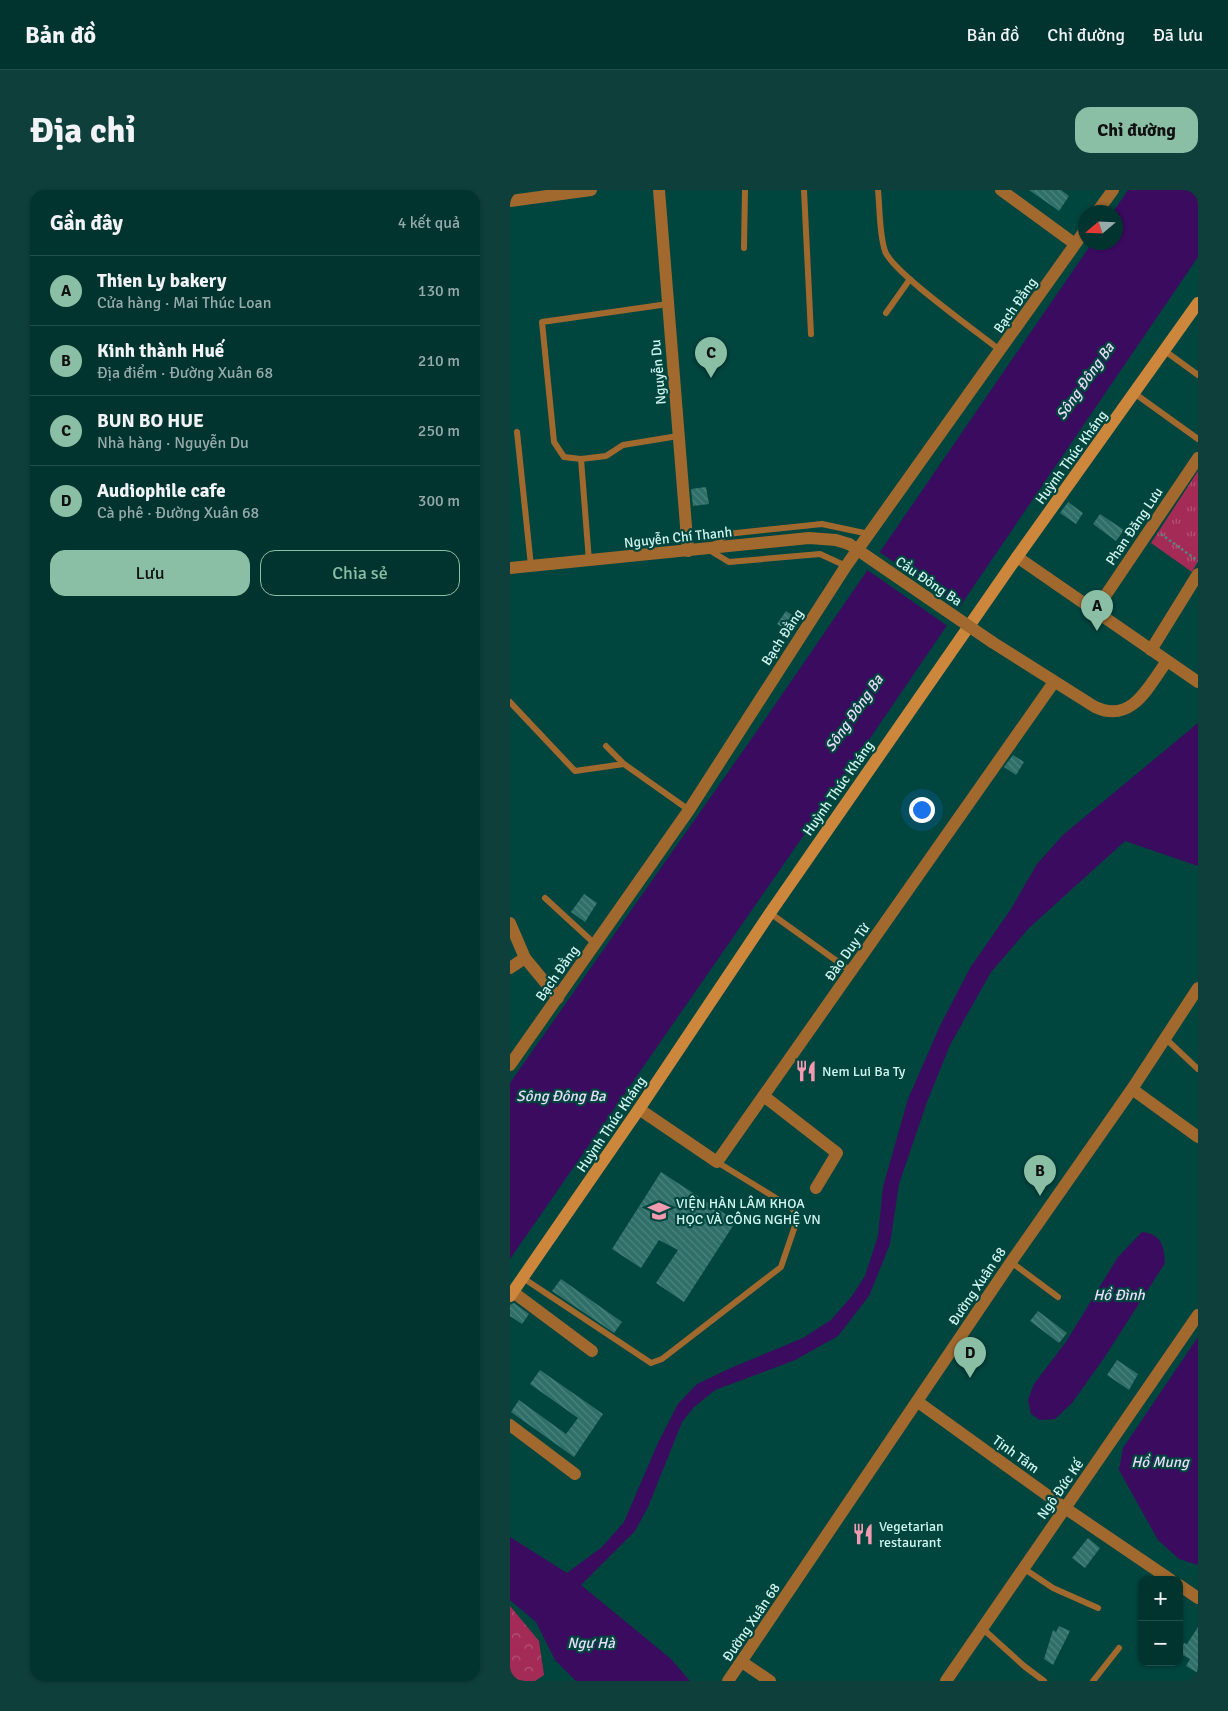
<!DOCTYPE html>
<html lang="vi">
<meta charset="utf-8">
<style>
:root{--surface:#01342f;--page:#0f3f3b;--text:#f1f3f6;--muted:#96aaaa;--line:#234f4b;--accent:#8abfa5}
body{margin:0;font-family:Signika,sans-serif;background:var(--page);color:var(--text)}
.controls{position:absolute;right:15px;bottom:15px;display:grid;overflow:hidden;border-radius:10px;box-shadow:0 1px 4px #0004}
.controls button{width:45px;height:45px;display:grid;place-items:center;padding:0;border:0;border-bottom:1px solid var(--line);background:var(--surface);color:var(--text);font:25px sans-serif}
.compass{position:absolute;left:568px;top:15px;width:45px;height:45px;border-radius:50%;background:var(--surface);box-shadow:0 1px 4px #0004;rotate:251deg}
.you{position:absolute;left:411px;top:619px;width:18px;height:18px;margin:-12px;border:4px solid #fff;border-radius:50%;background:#1a73e8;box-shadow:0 0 0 8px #1a73e833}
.badge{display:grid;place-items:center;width:32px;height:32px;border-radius:50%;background:var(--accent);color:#111;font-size:16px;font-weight:700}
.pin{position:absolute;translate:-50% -41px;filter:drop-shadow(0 1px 2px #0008)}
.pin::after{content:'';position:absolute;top:26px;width:18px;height:15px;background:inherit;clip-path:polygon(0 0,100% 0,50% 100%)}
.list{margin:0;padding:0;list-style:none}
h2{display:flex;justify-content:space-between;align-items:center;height:65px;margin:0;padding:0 20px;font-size:21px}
h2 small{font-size:16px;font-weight:400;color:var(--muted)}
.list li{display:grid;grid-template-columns:32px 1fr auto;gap:15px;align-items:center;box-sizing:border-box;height:70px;padding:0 20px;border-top:1px solid var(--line)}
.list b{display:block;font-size:19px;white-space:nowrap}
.list p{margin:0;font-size:16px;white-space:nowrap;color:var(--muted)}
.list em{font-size:16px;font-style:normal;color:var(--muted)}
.actions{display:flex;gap:10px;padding:15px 20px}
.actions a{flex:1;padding:11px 0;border:1px solid var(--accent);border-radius:15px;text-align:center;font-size:18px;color:var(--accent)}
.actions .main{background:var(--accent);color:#111}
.map{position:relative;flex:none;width:688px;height:1491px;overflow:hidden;border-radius:15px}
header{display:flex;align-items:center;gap:30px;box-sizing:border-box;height:70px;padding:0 25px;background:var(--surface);border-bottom:1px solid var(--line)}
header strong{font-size:24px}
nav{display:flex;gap:28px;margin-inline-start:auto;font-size:18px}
.intro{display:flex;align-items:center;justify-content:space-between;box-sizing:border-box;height:120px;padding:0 30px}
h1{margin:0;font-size:35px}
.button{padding:12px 22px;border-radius:15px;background:var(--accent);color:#111;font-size:18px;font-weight:700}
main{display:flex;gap:30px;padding:0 30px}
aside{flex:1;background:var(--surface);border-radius:15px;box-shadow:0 1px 4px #0004}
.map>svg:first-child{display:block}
.grass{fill:url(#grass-tufts)}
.forest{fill:url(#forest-crowns)}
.water{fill:#3b0b5f}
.pier{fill:#01453f}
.building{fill:url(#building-back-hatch)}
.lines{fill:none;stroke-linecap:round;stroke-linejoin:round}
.path{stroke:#508882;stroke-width:2.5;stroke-dasharray:2.5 2.5;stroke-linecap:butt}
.service{stroke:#a1692e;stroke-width:6}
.minor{stroke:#a1692e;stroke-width:12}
.tertiary{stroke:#a1692e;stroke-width:12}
.secondary{stroke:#cd873c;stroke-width:12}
.tertiary-bridge{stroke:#a1692e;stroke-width:12}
.labels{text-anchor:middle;stroke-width:4.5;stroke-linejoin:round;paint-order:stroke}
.street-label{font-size:14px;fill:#d0f4ee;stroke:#01453f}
.poi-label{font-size:14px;fill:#d0f4ee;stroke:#01453f;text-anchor:start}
.water-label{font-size:15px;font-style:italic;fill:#e9ddf9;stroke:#01453f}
</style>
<header>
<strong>Bản đồ</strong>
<nav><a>Bản đồ</a><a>Chỉ đường</a><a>Đã lưu</a></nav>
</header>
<div class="intro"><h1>Địa chỉ</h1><a class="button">Chỉ đường</a></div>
<main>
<aside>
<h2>Gần đây<small>4 kết quả</small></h2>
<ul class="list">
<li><span class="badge">A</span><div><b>Thien Ly bakery</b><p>Cửa hàng · Mai Thúc Loan</p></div><em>130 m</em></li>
<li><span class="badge">B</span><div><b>Kinh thành Huế</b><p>Địa điểm · Đường Xuân 68</p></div><em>210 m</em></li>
<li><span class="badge">C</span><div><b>BUN BO HUE</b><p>Nhà hàng · Nguyễn Du</p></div><em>250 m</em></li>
<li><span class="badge">D</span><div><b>Audiophile cafe</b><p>Cà phê · Đường Xuân 68</p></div><em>300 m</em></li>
</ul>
<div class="actions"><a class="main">Lưu</a><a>Chia sẻ</a></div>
</aside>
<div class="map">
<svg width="688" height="1491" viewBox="0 0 688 1491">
<defs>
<pattern id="grass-tufts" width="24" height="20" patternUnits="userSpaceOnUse" patternTransform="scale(1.25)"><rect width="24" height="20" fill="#a42b55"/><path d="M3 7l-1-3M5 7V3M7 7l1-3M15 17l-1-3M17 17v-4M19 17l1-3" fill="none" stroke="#b35576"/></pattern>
<pattern id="forest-crowns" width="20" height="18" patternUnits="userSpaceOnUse" patternTransform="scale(1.25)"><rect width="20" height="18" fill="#a42b55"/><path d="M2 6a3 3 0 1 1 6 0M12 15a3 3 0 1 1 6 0" fill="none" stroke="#b35576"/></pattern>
<pattern id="building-back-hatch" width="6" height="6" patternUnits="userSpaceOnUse" patternTransform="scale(1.25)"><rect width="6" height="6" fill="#2f6f68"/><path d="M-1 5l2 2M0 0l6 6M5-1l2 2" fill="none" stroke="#4c847e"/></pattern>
</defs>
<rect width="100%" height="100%" fill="#01453f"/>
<path class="grass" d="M688,281V371L682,382L641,353Z"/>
<path class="forest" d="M0,1416L29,1451L34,1485L25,1491H0Z"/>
<path class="water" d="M618,0H688V67L305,629L0,1069V893L247,541L582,53L606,52V22H603Z
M688,533V676L615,651L519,738L481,782L440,855L417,912L389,994L380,1054L359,1106L328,1146L285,1170L205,1200L184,1217L172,1232L138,1317L125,1341L71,1395L161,1469L180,1491H66L45,1470L26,1432L0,1410V1347L57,1383L92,1357L114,1332L148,1253L168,1214L187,1194L223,1177L293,1148L321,1130L342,1106L355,1086L368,1046L373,997L398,909L430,836L460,778L501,719L527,674L553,645Z
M632,1042C651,1044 654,1055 655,1073L594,1168L562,1213L545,1229L530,1230L521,1224L518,1210L524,1194L556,1152L608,1067Z
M688,1147V1375L669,1369L648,1350L609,1280L613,1258Z"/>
<path class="pier" d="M368,361L452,419L439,437L356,379Z"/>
<path class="building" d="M519,0H551L559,6L549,21Z
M196,297L199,314L183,316L181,299Z
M558,312L573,323L566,334L550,323Z
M590,324L614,340L606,351L583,334Z
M276,421L288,429L280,442L267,434Z
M503,565L514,572L506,585L494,577Z
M74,704L87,713L75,732L61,722Z
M151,982L226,1031L174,1112L146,1093L168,1060L149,1050L131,1078L102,1059Z
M51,1089L112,1132L104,1143L42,1101Z
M4,1113L19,1124L12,1134L0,1126V1115Z
M528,1121L557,1143L549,1153L520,1131Z
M607,1170L628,1184L619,1200L597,1185Z
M30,1180L93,1224L64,1267L1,1222L9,1210L56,1244L68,1228L20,1194Z
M578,1348L590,1358L575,1378L562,1368Z
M549,1436L560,1441L543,1475L534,1469L543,1440L546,1442Z
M688,1437V1483L676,1476L680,1469L669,1463L674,1453L677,1454Z"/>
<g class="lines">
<path class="path" d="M651,344L688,371"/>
<path class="service" d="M294,0L301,144
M368,0C370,19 369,43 375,61C382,82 469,143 491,161
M234,58L235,0
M158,114L32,132L44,252L54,267L71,269L96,266L113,255L168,246
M376,123L400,89
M655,161L688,185
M624,203L688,249
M7,242L21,376
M71,269L79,371
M204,355L217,344L312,334L359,344
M199,360L219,372L310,364L336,376
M0,512L65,581L114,574
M96,556L114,574L179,620
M35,708L85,754
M260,723L342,782
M656,849L688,879
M501,1072L548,1107
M13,1088L141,1173L152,1169L271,1077L288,1027L282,1018L207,972
M513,1378L543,1398L588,1418
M472,1438L514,1476L534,1491
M583,1491L609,1458"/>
<path class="minor" d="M149,0L178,361
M491,0L565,54
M0,11L81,0
M585,421L688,268
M641,460L688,384
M0,733L15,768L48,808
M0,778L15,768
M622,899L688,947
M255,907L327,963L306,998
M129,919L207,972L544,492
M3,1102L82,1161
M408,1212L555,1318L661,1390
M0,1235L65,1284
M669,1395L688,1408
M232,1472L260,1491
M218,1491L501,1072L622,899L688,798
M436,1491L688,1125"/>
<path class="tertiary" d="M587,22L603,0
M507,367L688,492
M0,378L299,348L326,350L339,354
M482,452L585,517C622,534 638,497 657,471
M0,875L179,620L336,376L576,39"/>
<path class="secondary" d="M0,1106L129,919L260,723L507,367L688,113"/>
<path class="tertiary-bridge" d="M339,354L482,452"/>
</g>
<defs>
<g id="restaurant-bare" transform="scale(1.725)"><path d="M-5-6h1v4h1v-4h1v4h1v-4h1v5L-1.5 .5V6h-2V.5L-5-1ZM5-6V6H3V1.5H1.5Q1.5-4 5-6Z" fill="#f29aaf" stroke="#01453f" stroke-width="2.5" paint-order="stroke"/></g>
<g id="university-bare" transform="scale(1.725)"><path d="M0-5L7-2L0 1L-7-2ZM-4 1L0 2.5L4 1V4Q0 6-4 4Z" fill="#f29aaf" stroke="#01453f" stroke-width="2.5" paint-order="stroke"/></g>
</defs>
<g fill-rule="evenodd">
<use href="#restaurant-bare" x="296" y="881"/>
<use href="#university-bare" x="149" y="1021"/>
<use href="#restaurant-bare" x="353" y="1344"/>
</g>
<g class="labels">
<g class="street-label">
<text transform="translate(505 115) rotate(-55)" y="5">Bạch Đằng</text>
<text transform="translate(148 182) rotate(-95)" y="5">Nguyễn Du</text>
<text transform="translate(561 267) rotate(-54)" y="5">Huỳnh Thúc Kháng</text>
<text transform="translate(624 336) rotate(-56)" y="5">Phan Đăng Lưu</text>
<text transform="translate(168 347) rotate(-6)" y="5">Nguyễn Chí Thanh</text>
<text transform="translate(419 391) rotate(34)" y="5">Cầu Đông Ba</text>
<text transform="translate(272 447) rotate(-57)" y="5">Bạch Đằng</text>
<text transform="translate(328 598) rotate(-55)" y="5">Huỳnh Thúc Kháng</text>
<text transform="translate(337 762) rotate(-55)" y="5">Đào Duy Từ</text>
<text transform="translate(47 783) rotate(-55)" y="5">Bạch Đằng</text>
<text transform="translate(101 934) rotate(-56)" y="5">Huỳnh Thúc Kháng</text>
<text transform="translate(467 1096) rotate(-56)" y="5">Đường Xuân 68</text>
<text transform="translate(506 1264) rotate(36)" y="5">Tịnh Tâm</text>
<text transform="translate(550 1299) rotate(-55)" y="5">Ngô Đức Kế</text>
<text transform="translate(241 1432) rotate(-56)" y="5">Đường Xuân 68</text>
</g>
<g class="poi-label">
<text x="312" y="886">Nem Lui Ba Ty</text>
<text x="166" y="1018">VIỆN HÀN LÂM KHOA<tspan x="166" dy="16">HỌC VÀ CÔNG NGHỆ VN</tspan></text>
<text x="369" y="1341">Vegetarian<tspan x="369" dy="16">restaurant</tspan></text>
</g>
<g class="water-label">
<text transform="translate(575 191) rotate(-55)" y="5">Sông Đông Ba</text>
<text transform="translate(344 523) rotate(-55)" y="5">Sông Đông Ba</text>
<text x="51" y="911">Sông Đông Ba</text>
<text x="609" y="1110">Hồ Đình</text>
<text x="650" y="1277">Hồ Mung</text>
<text x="81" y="1458">Ngự Hà</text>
</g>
</g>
</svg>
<div class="controls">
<button>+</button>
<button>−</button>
</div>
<svg class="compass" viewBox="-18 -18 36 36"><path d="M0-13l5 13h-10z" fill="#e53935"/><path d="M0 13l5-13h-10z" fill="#96aaaa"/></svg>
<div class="you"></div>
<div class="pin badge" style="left:587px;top:441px">A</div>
<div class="pin badge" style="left:530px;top:1006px">B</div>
<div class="pin badge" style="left:201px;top:188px">C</div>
<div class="pin badge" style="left:460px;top:1188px">D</div>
</div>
</main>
